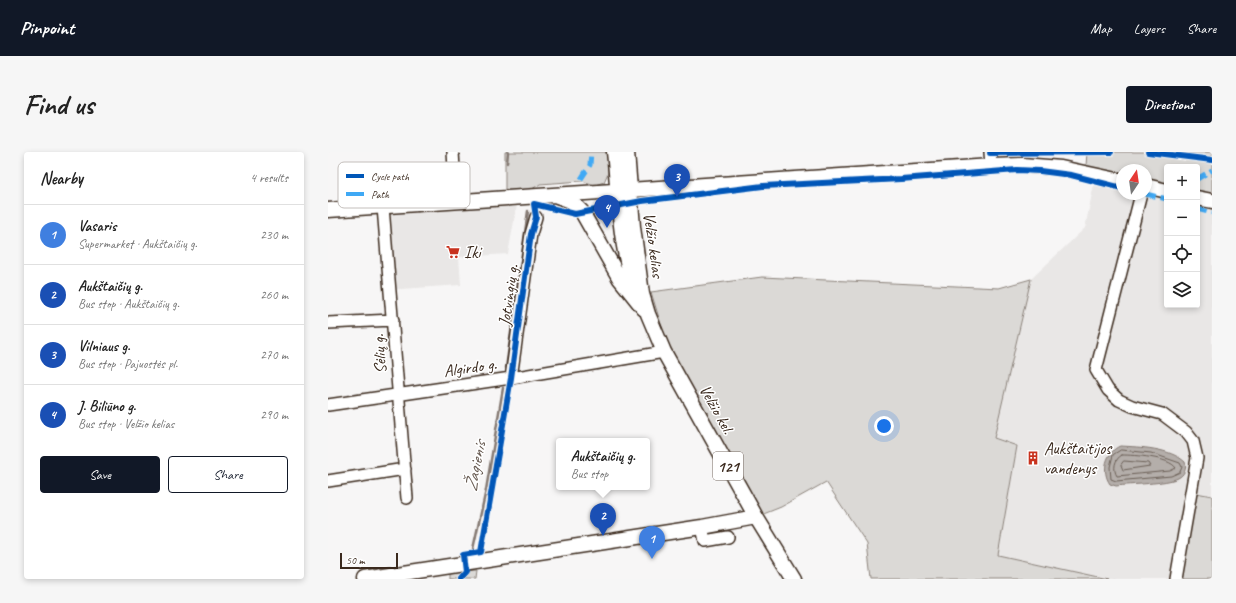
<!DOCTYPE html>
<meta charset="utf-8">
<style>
:root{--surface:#fff;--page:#f6f6f6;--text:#222;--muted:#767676;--line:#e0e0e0;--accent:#111827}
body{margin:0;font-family:Caveat,sans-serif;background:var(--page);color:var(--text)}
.controls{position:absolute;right:12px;top:12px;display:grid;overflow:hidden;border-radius:4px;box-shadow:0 2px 6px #0003}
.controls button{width:36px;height:36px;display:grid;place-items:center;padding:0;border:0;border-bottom:1px solid var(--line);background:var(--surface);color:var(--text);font:20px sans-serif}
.compass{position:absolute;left:788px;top:12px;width:36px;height:36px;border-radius:50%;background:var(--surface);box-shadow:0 2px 6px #0003;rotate:13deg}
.scale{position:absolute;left:12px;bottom:10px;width:58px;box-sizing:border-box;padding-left:4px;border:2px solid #3b2a1e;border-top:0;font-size:11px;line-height:14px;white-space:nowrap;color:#3b2a1e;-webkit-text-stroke:3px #fff;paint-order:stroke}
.you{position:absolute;left:556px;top:274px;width:14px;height:14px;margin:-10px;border:3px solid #fff;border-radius:50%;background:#1a73e8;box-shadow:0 0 0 6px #1a73e833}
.badge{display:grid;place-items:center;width:26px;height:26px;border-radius:50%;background:var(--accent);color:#fff;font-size:13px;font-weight:700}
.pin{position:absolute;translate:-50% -33px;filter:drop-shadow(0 1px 2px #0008)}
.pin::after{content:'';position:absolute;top:21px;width:14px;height:12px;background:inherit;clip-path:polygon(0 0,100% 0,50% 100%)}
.popup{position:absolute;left:228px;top:286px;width:94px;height:52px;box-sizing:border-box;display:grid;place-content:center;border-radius:4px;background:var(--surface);filter:drop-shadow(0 1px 3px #0005);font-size:13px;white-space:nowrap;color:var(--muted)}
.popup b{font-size:15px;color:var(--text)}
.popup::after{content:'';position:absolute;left:50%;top:100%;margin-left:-8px;border:8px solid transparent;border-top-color:var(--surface)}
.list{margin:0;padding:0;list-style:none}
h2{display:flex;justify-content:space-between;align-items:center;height:52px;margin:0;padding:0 16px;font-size:17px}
h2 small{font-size:13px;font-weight:400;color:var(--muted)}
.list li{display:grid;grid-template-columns:26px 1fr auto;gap:12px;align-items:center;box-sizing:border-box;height:60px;padding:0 16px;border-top:1px solid var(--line)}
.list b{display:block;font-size:15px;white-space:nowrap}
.list p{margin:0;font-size:13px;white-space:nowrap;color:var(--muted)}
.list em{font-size:13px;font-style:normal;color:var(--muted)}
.actions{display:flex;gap:8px;padding:12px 16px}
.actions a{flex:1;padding:9px 0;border:1px solid var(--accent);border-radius:4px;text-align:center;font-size:14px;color:var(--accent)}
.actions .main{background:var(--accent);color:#fff}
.icon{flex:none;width:22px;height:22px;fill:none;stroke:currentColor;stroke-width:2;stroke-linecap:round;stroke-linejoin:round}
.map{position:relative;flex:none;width:884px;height:427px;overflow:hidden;border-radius:4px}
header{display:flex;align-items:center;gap:24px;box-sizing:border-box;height:56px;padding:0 20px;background:var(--accent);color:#fff}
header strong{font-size:19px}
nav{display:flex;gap:22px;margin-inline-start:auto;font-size:14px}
.intro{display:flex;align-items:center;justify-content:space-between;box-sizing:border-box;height:96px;padding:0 24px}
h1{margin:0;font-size:28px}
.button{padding:10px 18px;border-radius:4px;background:var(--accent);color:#fff;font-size:14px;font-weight:700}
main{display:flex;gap:24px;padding:0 24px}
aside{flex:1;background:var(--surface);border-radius:4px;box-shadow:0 2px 6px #0003}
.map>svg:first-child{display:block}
.built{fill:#e9e7e6}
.green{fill:#dbd9d6;stroke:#8b827a}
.water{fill:#b4aeaa;stroke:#847972}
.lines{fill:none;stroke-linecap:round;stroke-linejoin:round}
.shore{stroke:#6b5f56;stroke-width:1}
.stream{stroke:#847972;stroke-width:2.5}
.minor-casing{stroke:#3b2a1e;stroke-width:14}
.major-casing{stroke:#3b2a1e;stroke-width:17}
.minor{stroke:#fff;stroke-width:11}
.major{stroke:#fff;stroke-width:14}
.quiet{stroke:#3fa9f5;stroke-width:5;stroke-dasharray:10 5;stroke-linecap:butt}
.cycleway-casing{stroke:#fff;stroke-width:8}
.cycleway{stroke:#0057b8;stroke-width:6}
.labels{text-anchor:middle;stroke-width:3;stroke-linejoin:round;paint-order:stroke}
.shield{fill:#fff;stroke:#766a62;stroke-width:1}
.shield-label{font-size:16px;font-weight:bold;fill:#3b2a1e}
.street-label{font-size:17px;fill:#3b2a1e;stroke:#fff}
.poi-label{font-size:17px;fill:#3b2a1e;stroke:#fff;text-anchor:start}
.water-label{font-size:18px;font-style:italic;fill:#65584f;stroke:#fff}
.key{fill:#fff;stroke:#c4bfbc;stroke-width:1}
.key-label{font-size:11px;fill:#3b2a1e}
</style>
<header>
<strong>Pinpoint</strong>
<nav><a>Map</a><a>Layers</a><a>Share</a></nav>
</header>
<div class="intro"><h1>Find us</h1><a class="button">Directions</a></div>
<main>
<aside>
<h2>Nearby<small>4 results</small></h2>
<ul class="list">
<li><span class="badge" style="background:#3f7fe0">1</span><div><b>Vasaris</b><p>Supermarket · Aukštaičių g.</p></div><em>230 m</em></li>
<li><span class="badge" style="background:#1a4fb4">2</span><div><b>Aukštaičių g.</b><p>Bus stop · Aukštaičių g.</p></div><em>260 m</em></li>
<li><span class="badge" style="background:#1a4fb4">3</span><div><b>Vilniaus g.</b><p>Bus stop · Pajuostės pl.</p></div><em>270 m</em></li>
<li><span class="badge" style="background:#1a4fb4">4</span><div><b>J. Biliūno g.</b><p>Bus stop · Velžio kelias</p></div><em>290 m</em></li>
</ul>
<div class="actions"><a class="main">Save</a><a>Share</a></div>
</aside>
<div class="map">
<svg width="884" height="427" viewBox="0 0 884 427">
<rect width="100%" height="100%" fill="#f7f6f6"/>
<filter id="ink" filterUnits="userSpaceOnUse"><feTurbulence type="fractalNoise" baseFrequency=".025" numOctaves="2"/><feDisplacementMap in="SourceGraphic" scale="8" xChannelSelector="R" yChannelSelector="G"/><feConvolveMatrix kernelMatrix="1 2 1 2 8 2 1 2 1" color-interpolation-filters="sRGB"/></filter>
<g filter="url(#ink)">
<path class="built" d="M767,27L794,30V42H818V34L839,39V153H869V46L884,49V344L863,340L848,427H779L670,403L689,294L666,286L703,127L757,76Z
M189,53L180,102L131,105L133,133L58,138L51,61Z"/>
<path class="green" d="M177,0H279L280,21L276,30L267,33L254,29L212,32L201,39L177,41Z
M759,0H884V49L869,46V15H839V39L818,34V18H794V25L776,18L758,14Z
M434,125L671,136L703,127L666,286L689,294L670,403L779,427H543L539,392L498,330L453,355L428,365L347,211L336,182L323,140Z
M863,340L884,344V427H848Z
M120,414L137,420L148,419L147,427H120Z"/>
<path class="water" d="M792,294C812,295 842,296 857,310C859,317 856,323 850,326C838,332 803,332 788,334L782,332C773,319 778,300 792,294Z"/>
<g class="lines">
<path class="shore" d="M793,298L823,301L852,311L854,315L852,320L843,324L788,329L783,327L782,315L785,303Z
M794,303C806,303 841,305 848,316L842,319L789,324C785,318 786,307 794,303Z
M796,309L820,311L822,314L795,318L793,313Z"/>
<path class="stream" d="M179,11L180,0
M178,216L200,59
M145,397L158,338L175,236"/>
<g class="minor-casing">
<path id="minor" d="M125,0L128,49
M662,0L663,14
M813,42L768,218L780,238L791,248L804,254L834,262L858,280L865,289L869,306L848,427
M55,55L79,346
M0,171L65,168
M183,226L203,82L208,65
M0,253L183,226L336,200
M0,329L77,317
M374,375L377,389L400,385"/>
</g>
<g class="major-casing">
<path id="major" d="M286,0C290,32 292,111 309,135
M299,0L305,75L314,142L320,162L336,200L428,365L466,427
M818,34L839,39
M229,44L243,49L254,60L292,127L316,157
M869,46L884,49
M0,58L663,14L694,13L733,16L794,29
M37,427L374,375L428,365"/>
</g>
<use href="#minor" class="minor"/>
<use href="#major" class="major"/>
<path class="quiet" d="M253,27L262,13L263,0
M869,27L884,18
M818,42L839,47
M869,57L884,61"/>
<g class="cycleway-casing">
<path id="cycleway" d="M820,0L884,8
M662,1L783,0
M131,427L137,420L135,403L153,400L183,226L203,82L208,65L206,52L247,62L314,49L435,34L573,27L689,18L712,19L743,23L794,36"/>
</g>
<use href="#cycleway" class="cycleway"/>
</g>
</g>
<defs>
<g id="supermarket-bare" transform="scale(1.08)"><path d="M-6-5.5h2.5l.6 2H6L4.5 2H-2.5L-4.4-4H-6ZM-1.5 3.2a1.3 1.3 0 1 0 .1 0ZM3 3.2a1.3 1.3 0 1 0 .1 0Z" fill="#c8321e" stroke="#fff" stroke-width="2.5" paint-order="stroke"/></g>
<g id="building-bare" transform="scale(1.08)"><path d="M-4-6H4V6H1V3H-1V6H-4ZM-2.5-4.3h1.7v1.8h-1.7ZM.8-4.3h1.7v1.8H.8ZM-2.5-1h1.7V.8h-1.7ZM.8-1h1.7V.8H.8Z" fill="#c8321e" stroke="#fff" stroke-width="2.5" paint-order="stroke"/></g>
</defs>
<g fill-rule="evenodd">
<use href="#supermarket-bare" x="125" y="100"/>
<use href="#building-bare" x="705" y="306"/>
</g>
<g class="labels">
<rect class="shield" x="385" y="300" width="30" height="28" rx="3"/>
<g class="shield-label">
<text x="400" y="320">121</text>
</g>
<g class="street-label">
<text transform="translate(326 93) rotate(82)" y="6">Velžio kelias</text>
<text transform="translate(180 143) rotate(-82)" y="6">Jotvingių g.</text>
<text transform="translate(51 202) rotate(-94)" y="6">Sėlių g.</text>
<text transform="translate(142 215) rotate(-8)" y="6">Algirdo g.</text>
<text transform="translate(389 257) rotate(61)" y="6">Velžio kel.</text>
</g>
<g class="poi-label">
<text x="136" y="106">Iki</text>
<text x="716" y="302">Aukštaitijos<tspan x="716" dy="20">vandenys</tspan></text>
</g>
<g class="water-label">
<text transform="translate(147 314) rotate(-79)" y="6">Žagienis</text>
</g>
</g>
<rect x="10" y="10" width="132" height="46" rx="6" class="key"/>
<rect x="18" y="22" width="18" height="4" fill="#0057b8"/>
<rect x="18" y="40" width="18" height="4" fill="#3fa9f5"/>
<g class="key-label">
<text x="43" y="28">Cycle path</text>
<text x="43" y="46">Path</text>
</g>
</svg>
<div class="controls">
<button>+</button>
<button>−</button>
<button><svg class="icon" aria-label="locate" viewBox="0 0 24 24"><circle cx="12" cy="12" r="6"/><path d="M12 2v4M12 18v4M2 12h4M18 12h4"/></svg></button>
<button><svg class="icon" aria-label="layers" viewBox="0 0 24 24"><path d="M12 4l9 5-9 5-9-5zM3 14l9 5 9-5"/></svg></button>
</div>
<svg class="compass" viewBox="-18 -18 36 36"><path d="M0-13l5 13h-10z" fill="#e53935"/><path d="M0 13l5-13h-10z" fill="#767676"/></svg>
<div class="scale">50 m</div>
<div class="you"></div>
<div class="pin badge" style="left:324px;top:407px;background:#3f7fe0">1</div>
<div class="pin badge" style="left:275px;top:384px;background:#1a4fb4">2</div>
<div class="popup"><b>Aukštaičių g.</b>Bus stop</div>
<div class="pin badge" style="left:349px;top:45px;background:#1a4fb4">3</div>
<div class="pin badge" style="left:279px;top:76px;background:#1a4fb4">4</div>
</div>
</main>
